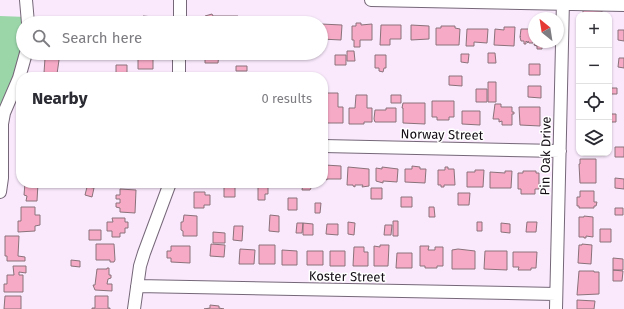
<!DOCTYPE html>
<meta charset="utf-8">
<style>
:root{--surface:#fff;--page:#f7f7f7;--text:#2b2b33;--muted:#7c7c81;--line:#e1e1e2}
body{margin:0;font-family:"Fira Sans",sans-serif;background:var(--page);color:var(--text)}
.controls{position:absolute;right:12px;top:12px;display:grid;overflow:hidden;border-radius:8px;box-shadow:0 1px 3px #0004}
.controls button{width:36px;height:36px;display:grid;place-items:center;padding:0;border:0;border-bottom:1px solid var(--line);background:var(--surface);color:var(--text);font:20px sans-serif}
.compass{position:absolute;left:528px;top:12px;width:36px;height:36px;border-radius:50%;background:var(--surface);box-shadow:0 1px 3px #0004;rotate:330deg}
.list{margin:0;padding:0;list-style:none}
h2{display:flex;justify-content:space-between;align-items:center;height:52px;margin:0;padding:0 16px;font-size:17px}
h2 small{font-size:13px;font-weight:400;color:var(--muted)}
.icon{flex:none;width:22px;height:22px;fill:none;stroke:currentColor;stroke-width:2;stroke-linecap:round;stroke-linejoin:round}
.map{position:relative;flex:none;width:624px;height:309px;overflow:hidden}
.search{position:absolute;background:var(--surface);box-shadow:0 1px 3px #0004;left:16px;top:16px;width:312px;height:44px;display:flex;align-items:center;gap:10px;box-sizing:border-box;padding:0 14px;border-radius:22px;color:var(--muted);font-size:15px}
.panel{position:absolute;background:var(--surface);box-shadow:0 1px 3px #0004;left:16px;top:72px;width:312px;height:116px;border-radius:16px}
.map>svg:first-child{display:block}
.green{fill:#9bd6a9}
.building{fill:#f6aac5;stroke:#8a727a}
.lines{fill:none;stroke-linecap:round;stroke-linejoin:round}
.minor-casing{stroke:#756778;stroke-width:14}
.minor{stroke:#fff;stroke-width:12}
.labels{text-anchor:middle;stroke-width:3;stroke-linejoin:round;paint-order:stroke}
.street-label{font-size:13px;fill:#120c13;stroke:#fff}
</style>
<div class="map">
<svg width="624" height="309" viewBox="0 0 624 309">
<rect width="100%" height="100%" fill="#fae9fd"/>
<path class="green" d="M0,16L27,17L23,23V53L4,113L0,192Z"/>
<path class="building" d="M583,10L602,11V15H583Z
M212,14L213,16H238V23H202V22L206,21L205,16Z
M143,16L154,17L155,23H141L143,22Z
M50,19L63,20V21L65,22V20H72V23H49Z
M356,23H361V25L372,24V40H360V47H354V40H352V26H356Z
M321,24L342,25L341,40L321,39Z
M381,25H401V39H390V45H380Z
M411,25L429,26V39L411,40Z
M441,26H455V28L460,29L459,45H436V28H441Z
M504,27H515L514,46L494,45L495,29L504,30Z
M467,29H488L487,43L474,42V46H466Z
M521,29H534L533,43H529L528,41V43L526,41V44H524V41H521L520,37L521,36L520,37Z
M618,30H624V41L618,40Z
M535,42H542V49H537V46L534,45Z
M347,51H354L355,61H347Z
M50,53H60L57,74L44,73L45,58H50Z
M138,53H153V69H138Z
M205,53H219L218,63H205Z
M488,53H495L496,63H488Z
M461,54H469L468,63L461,62Z
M335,55H346V65H335Z
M375,55H386V68H384L383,72L379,71V68H375Z
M619,58H624V68L618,67Z
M529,64H540V75H529Z
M116,65H127V73H116Z
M236,66H247V71H236Z
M449,76H462V86L449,85Z
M488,82H496V102H488Z
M528,86H541V98L528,97Z
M609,88H617V94H609Z
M476,89H487V102H476Z
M326,93H338V107H343V123H323V107H325Z
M356,95H367V108H372V122H364V124H349V108H355Z
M391,95H401V103H391Z
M432,101H454V117H449V120H437V117H432Z
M403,103H425V124L403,123V108H402Z
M495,104H501V107H512V112H514V114H512V125H502V121L499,122V119H493Z
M519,107H540V126L520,125Z
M386,108H396V122H375L374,119L375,110H386Z
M462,111H480V125L462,124Z
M609,114H616V122H609Z
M615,147H624V157H615Z
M580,159H596V183H580L579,164H580Z
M325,165L341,166V179H327V180L323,178V166H325Z
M412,166L420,167V169H426L425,183L405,182V169H412Z
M348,167L369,169V186L362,187L363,185H355V187L353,186V185H347Z
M382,167L398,169L397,182L383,181V183L376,181V168L382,169Z
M445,167H448V169H454L455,185H444V187H441V185H438V170H445Z
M475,170H484L483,187H467V172H475Z
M505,171H512L511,188H490V172L505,173Z
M523,171H536V173H539V189H535V194H521V189H518V173H523Z
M615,178L624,179V189L615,188Z
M25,183H38L37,201H26L27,196L24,195Z
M290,183H313V184H310V186H312L310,190H302L303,184H294V187H292V184Z
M258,185H268V194H265V200H258Z
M87,187L94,188L92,197L85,195Z
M224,187H235V197H224Z
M371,188H382V199H371Z
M120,189L136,190L135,213L120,212V208L116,207V203H120V199H116V195H120Z
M580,191H594V202H597L596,206H594V208H579V206H577V197H580Z
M194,192H205V195H210V205H204V208H194Z
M458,193H470L469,205H458Z
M401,197H412V207H401Z
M288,198H297V210H288Z
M315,203H321L320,213H315Z
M21,207H35V215H40V225L35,226V231L18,232V221H21Z
M429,207H434L435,217H429Z
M615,208H623V215H615Z
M184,215L197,216V236H183V231L181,230V222H183Z
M270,215L279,216V232L269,231Z
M584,216L593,217V237L586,236V238H584V237H579V217H584Z
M112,218H125V222H128V228H125V233H120V237H112V231H107V222H113Z
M393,221H398V236H393Z
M348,222L355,223L354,235L348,234Z
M477,222H482V231H477Z
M527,222H537L536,232H526Z
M297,223H303L302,233H296Z
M303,223L313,224V235H303Z
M501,223L510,224V233L501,232Z
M327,224H338V235L326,234Z
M385,225H392L391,235H384Z
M234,226H243L242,241L233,240Z
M600,229H611V242H600Z
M89,230H101V240H89Z
M213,232L225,233V243H213Z
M5,236H19L18,256L25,257V261H7V256H5Z
M96,244H114L115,260L114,262H110V260H96Z
M211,244L225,245L224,257L210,256Z
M582,244L592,245L591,264L578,263L579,245H582Z
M259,245H275V264H259Z
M380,245H389L388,266H374V246L380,247Z
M171,246H190V263L171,262V258H167V251H171Z
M420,246H429L428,250H435V247H443V266H437V268H425V266H420Z
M354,247H364V252H368V266H353Z
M240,249L255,250L254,264H239Z
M458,249L475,251V269H452V250Z
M282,250L297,251V265H282Z
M307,251H323V265H307Z
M330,251H345V266H330Z
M485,251H507V270L484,269Z
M513,252H537L536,268H531V270H518L519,267H513Z
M397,253H412V268H396Z
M613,258L623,259V270H613Z
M71,260L80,261V267L71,266Z
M13,266H26V273L19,272V275H23V292H4V284H7V275H14Z
M107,268H109V275H111V278L108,279L107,284H112V291L95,290L93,285H95L97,269H107Z
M613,270L623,271L622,281H613Z
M579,271H594V272H599V294L577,295Z
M5,296H21V309H4Z
M95,296H108V308H110V309H92V308H95Z
M577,300L595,301L594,309H577Z
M210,305L219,306V308L224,309H204L210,308Z"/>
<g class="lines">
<g class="minor-casing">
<path id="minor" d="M26,0L28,23
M371,0L624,5
M180,23V0
M179,77V53
M323,146L560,151
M0,192L2,178V124L4,113L19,78L26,53
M137,286L556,294
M134,309L140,266L144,253L170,183
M556,309L563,0"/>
</g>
<use href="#minor" class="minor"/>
</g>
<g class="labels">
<g class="street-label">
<text transform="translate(442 134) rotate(1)" y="5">Norway Street</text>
<text transform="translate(545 156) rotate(-89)" y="5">Pin Oak Drive</text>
<text transform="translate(347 276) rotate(1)" y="5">Koster Street</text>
</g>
</g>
</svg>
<div class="controls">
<button>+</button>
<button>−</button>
<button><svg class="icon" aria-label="locate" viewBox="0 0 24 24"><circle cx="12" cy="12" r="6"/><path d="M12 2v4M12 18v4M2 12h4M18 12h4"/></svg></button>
<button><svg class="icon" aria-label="layers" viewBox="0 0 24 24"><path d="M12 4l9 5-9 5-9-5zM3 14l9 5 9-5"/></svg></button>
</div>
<svg class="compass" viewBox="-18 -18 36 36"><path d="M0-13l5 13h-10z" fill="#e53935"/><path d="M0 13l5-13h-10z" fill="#7c7c81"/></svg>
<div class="search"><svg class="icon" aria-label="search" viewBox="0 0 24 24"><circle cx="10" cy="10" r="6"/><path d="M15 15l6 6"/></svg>Search here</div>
<section class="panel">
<h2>Nearby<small>0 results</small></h2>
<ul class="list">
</ul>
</section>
</div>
